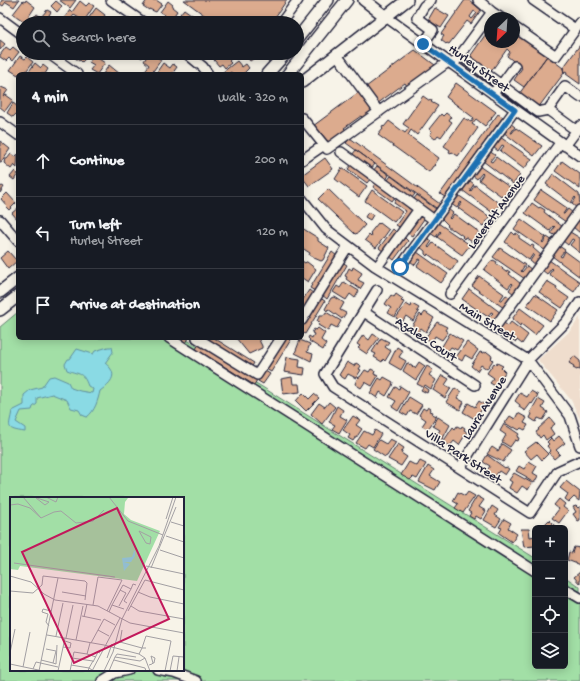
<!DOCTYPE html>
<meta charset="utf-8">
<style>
:root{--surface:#171b24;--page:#20242c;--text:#f1f3f6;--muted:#9ea1a6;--line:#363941}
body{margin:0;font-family:"Gochi Hand",sans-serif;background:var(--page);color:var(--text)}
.controls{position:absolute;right:12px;bottom:12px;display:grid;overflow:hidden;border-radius:6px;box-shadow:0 2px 10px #0003}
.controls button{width:36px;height:36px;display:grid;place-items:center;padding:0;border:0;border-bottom:1px solid var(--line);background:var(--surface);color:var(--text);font:20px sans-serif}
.compass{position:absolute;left:484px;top:12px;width:36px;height:36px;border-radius:50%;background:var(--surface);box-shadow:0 2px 10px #0003;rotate:205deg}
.stop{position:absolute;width:12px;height:12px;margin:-9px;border:3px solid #1f6fb2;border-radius:50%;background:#fff}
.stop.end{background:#1f6fb2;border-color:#fff;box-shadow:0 1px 4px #0008}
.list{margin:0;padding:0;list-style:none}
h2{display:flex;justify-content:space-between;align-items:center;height:52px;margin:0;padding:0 16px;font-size:17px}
h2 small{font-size:13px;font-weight:400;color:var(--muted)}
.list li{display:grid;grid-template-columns:26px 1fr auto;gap:12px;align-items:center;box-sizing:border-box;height:72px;padding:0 16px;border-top:1px solid var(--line)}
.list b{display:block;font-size:15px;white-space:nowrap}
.list p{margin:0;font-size:13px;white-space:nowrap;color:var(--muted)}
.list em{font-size:13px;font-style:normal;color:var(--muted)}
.icon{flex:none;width:22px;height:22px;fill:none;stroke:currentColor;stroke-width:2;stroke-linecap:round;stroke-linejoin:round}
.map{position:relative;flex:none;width:580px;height:681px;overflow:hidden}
.search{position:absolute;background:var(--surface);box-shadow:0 2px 10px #0003;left:16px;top:16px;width:288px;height:44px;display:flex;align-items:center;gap:10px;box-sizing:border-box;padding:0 14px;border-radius:22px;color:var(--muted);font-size:15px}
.panel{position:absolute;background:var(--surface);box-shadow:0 2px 10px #0003;left:16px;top:72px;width:288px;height:268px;border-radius:6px}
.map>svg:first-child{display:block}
.built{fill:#efddcd}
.green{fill:#a2dfa6;stroke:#628070;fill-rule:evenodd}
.water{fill:#8adae4;stroke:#6090a0}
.building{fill:#dcab8e;stroke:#22223b;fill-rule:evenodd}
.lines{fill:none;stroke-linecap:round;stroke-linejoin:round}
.minor-casing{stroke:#22223b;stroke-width:12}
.major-casing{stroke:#22223b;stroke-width:14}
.minor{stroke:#f7f3e8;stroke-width:9}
.major{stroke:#f7f3e8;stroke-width:11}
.route{stroke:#1f6fb2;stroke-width:5}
.labels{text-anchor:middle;stroke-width:3;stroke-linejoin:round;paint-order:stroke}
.street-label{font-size:13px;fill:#22223b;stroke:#f7f3e8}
.inset-road{fill:none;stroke:#a29fa3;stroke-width:1}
.view{fill:#c2185b;fill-opacity:0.15;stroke:#c2185b;stroke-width:2}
.inset-edge{fill:none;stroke:#22223b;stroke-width:2}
</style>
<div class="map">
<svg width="580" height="681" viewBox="0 0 580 681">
<rect width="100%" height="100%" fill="#f7f3e8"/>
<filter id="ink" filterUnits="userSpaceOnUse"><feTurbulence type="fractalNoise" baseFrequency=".025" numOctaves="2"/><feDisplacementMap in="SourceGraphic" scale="8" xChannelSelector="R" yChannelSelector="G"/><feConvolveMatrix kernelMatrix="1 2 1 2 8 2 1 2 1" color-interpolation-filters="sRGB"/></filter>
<g filter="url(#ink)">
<path class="built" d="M580,317V419L571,400L538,360L571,330Z"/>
<path class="green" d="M18,312V338H184L535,558V666H565V577L580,587V681H0V327ZM11,498H183V670H11Z"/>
<path class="water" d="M108,347H112L113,352L105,363C119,374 112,382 100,391C98,400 95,411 87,417L82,415L79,410L71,408L67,400L52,394L37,398V404L33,407L32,410L21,411L16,422L25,428V432C5,429 9,428 12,411L24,405V395L30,390L42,387L49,377L54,376L68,382L71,388L80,391L92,393L93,389L88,386C83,372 80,375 67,370L65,364L68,359H70L77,349L93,354L95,351Z"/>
<path class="building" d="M2,0H19L14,7L6,2L3,6L0,4Z
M26,0L35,7L25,22L13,14L23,1L25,2Z
M59,0H76L70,8Z
M147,0H156L162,4L156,12L149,9V10L143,6Z
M184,0H287L271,23H215Z
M465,0H469L481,10L471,24L467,21L449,44L447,43L446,44L441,40L444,36L441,34ZM474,11L477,13L472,19L470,17Z
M56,1L62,6L57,12L51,6Z
M80,1L86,6L89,3L94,6L84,21L81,23H75L79,18L74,15L69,21L65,17L70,10L72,12Z
M168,1L173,5L172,7L177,11L169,23H166L162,20L165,15L160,12Z
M96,8L105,15L104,17L107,18L103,23H93L88,19Z
M435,8L449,16L441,28L428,20Z
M184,9L195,17L190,23H173L178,17L183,21L186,18L180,14Z
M47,10L51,12L49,15L51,17L47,23H29L37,14L41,17Z
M111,19L117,23H109Z
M490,28V42H514V32L547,56L524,87L514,80L522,68L507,56L510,52L507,49L490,73L469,58Z
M0,40L5,44L0,50Z
M580,45V84L566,74L567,72L565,71L564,73L563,68Z
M6,47L10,50L13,47L19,52L12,61L9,58L6,61L0,57V55Z
M415,50L435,65L407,86L405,83L377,104L366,87Z
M69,53H91L82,62L80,60L79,61Z
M95,53H98L102,55L99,59L105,63L97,74L90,70L94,65L89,62Z
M135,53H145L142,58Z
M149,53H159L157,57L161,60L151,74H148L145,71L149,65L144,61Z
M222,53H228L232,58L229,61L231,63L225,68L222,64L219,66L214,60Z
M247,53L253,59L250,61L245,55Z
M20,56L25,59L27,57L33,62L24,74H18V75L10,70Z
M547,56L563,68L564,73L538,108L519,94Z
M237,61L242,67L246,64L249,68L243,74H233L231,72L228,74H225L223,72Z
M35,63L41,68L43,65L48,69L45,74H27Z
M163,63L170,68L173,64L177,67L172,74H158L156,73Z
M109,65L120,74H103Z
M456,83L496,112L491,118L492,119L491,120H490L485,126L476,119L472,124L478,128L458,156L452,152L451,153L449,152L450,150L444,146L464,118L471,122L474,118L446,97Z
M1,87L8,90L3,97L6,95L13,100L5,111L0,107V89Z
M359,92L373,110L363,118L361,116L344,128L346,130L327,144L313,126Z
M423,96L430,101L431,99L432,101L431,102L438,106L417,135L411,130L408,135L439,158L435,164L436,165L435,166H433L429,172L378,135L383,129L382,128L383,126L384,127L389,121L405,133L409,128L403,124Z
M13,103L17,106L18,104V115L16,114L13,117L7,113Z
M446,113L451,117L449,120L452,122L441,137L438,135L435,139L430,135L432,131L429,129L441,114L443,116Z
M498,114L503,117L445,197L440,194Z
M510,123L515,127L511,133H512L516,128L542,146L534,156L503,132Z
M500,137L532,159L524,169L500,151L504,146L502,145L498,151L493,147Z
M350,138L440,204L436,208L346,143Z
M0,141L10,149L1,162H0Z
M356,150L375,164L371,169L352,155Z
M489,151L495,155L490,161L492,162L496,157L520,175L513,184L483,161Z
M11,154L15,157L18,154L17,168L14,165L11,169L4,163L5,159H7Z
M325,158L333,169L309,186L302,177V175Z
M562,161L580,174V189L555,171Z
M352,164L371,178L367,183L348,169Z
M377,166L389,175L386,180L373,171Z
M479,166L511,188L504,198L479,180L483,174L482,173L477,179L472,175Z
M342,168L367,186L359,197L335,179Z
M15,171L18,174L14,180L10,177Z
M553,174L579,194L580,204L577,208L572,204L576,198L575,197L571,203L546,184Z
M391,176L415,194L411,199L387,181Z
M469,180L474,184L470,190L471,191L475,185L500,204L493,213L462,190Z
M376,182L396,196L392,201L373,187Z
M2,186L4,187L0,193V187Z
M328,189L365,225L358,233L355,234L318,199Z
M372,190L402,212L394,222L365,201Z
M541,190L567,208L563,214H564L568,209L573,213L566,222L534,200Z
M7,193L16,203L9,210L6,207L7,206L1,199Z
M417,195L436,209L432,214L413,200Z
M458,195L490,217L483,226L458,208L462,203L461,202L457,208L451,204Z
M397,198L409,206L408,208L413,211L401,228L396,225L406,211L394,203Z
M532,203L539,208L540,207L545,210L544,212L563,227L556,236L551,233L555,227L554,226L550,231L525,213Z
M18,208V220L12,213Z
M448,209L453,213L449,218L450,219L454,214L479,232L472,242L465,237L464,239L462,237L463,236L453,229L452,230L447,226L448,225L441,218Z
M368,212L373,215L370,220L365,217Z
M419,216L424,219L412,236L407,233Z
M580,217V233L573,227Z
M521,219L546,237L542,242L543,243L547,237L553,241L546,251L514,229Z
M378,223L379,224L380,223L389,230L376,248L365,240L369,235L371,237L372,235L370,233Z
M438,223L470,245L462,255L437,237L441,232L440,231L436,237L430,233Z
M302,228L318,238V241L329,248L323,260L321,261L314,258L309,255L310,253L302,248Z
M393,229L397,233L384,252L379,248Z
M512,232L515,235L516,233L519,235V238L531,246L532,245L534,246L533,248L542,256L535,265L530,261L534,255L533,254L529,260L505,242Z
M570,232L580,238V253L570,245L574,240L572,239L568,245L563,241Z
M404,237L408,241L394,260L389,256Z
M427,238L432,241L428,247L429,248L433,243L458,261L451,271L428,254L427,256L425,254V251L420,247Z
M559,246L565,250L560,256L562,257L565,251L580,262V277L552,256Z
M500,248L525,265L521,271L522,272L527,266L532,270L525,279L493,257Z
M8,251L17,261L8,269L0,258Z
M332,252L337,256L315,291L310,288Z
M417,252L448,274L441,283L417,266L421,260L419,259L415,265L410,261Z
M493,260L497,262L496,264L503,268L502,269L506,272L507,270L510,272L509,274L521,284L514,294L509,290L513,284L512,283L508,288L484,270L491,261H492Z
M549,260L580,282L574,292L549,274L553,269L552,268L547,274L542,270Z
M302,261L305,263L306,262H307L316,269L308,282L302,278Z
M342,262L347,265L327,299L322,295Z
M353,267L362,273L358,280L364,283L360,289L346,279L347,277L345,276L349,268L352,270Z
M479,276L504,294L500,300H502L506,295L511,298L504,308L472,286Z
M547,281L557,287L556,289L569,298L562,308L539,292Z
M344,282L359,291L355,298L350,294L346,300L333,292L337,286L340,288Z
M469,289L501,313L494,322L488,318L493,313L491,312L488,317L462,299Z
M309,290L314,294L302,313V301Z
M396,294L403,299L401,301L404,302L395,317L388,313L391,308L385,304L391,295L394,297Z
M535,294L558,310L550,321L527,305Z
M335,297L344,303L340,310L346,313L342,319L328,309L327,311L325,309L331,298Z
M320,298L325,301L305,334L302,332V327Z
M406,304L411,307L412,304L419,308L417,311L419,312L413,321L406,316L402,322L396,318Z
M520,308L543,325L535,335L521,324L520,326L512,319Z
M326,312L341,321L337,328L331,325L328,331L318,325L320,322L317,321L320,315H324Z
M425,312L434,318L426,332L421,328L417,333L410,329L420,314L422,316Z
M437,322L447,327L445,330L448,332L442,340L435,336L432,342L425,338Z
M511,322L528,335L522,344L517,340L516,342L498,330L504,323L508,326Z
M318,328L325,333L321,340L326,344L323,350L309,341L310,340L308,338L309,336L312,338L314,334L312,333L314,329L316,330Z
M450,333L463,341L457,350L451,347L447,352L441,348Z
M373,334L379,338L367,354L358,348L360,346L357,344L363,335L369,340Z
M178,338H189L186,343Z
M203,338H214L254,363L251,368Z
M236,338H258L262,346V348L249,354Z
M285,338H292L271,372L266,369Z
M381,338L389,342L385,347L391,351L385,361L383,359L382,362L374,357L376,354L372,352Z
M300,340L310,344L307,352L313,354L311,361L295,353Z
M467,342L478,350L472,359L465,355L462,361L456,357Z
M199,344L257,380L254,385L196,349Z
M397,347L403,351L399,357L406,361L401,370L389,363Z
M480,352L483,353L484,352L486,353L487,352L491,355L492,357L491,358L493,360L487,369L481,365L477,371L471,366Z
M574,356L580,361V370L578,369L577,370L573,368L574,366L569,363Z
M287,357L300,359L299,367L305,368L304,375L284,372Z
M347,362L354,366L356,363L361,366L359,369L361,370L356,378L348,374L345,379L339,375Z
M419,362L425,366L416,380L403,371L407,363L415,368Z
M494,363L496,365L497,363L503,366L501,368L505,372L497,387L490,383L494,378L487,373Z
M427,366L433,370L429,375L436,380L431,389L425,385L424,387L428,390L427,393L421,390L423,387L417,384Z
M371,369L375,371L374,374L378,376L372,386L365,382L361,388L355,384L357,379L359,377H360L365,370L369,372Z
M265,371L270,374L263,384L258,381Z
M442,375L449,379L445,385L451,388L445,398L433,390Z
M292,377L293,384H299L300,392L283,394L281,379Z
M384,377L393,382L392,386L386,396L380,392L377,398L370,393L379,378L382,380Z
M400,386L409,392L398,411L392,407L396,401L389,397L395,387L399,389Z
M455,388L461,392L457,398L464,402L460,410L446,402Z
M531,391L538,395L532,404L531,403L525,411L519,407L520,405L515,401L520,393L527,397Z
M303,393L309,399L314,394L319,398L306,411L296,401Z
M409,397L422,405L416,414L410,411L407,416L400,412Z
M538,399L545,403L542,408L548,412L543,420L538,418L536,422L530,418L532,414L530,413Z
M479,401L485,405L475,419L463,412L468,403L475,407Z
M329,402L335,407L322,424L311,414L319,403L325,407Z
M337,406L343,410L340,416L347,420L339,433L332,429L335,425L329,422Z
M428,407L431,409L430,411L433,412L432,414L437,416L428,429L422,426L426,420L419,415L423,408L426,410Z
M518,413L527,418L524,423L528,425L525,430L521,428L519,430L514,427L513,428L505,423L510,416L515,419Z
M353,416L360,420L356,425L362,429L356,438H355L353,441L348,438L350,435L343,430Z
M438,417L450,425L442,440L436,436L440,430L433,426Z
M550,418L555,424L550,428L554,434L546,440L543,435L540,438L536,432L539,430L538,429Z
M504,424L519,434L517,437L519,438L518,441L515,440L510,447L502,442L506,435L500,431Z
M457,426L461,428L462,426L465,428L464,430L467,432L459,445L454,441L450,446L443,442L453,427L455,429Z
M375,430L381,434L373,447L368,444L365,448L356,443L364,431L372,435Z
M559,436L565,443L556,450L560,454L554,459L549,453L551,451L547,446L549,444L547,442L551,438L553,441Z
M390,439L396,442L387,456L385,457L373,449L379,440L386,444Z
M536,442L548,454L542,460L537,454L531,459L524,451Z
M398,444L404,448L401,453L407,457L401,466L388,459Z
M502,444L511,450L503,462L487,454L492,447L498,451Z
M487,455L505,468L506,467L509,469L505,475L499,471L494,478L485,473L490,466L483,462Z
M420,461L426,464L417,479L413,477L410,480L401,475L409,462L417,466Z
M529,461L537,466L533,473L538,476L534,483L526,478L527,477L516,471L519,466L524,469Z
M428,466L434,470L430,476L440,482L435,490L419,482Z
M514,473L532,483L528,490L522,486L517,493L509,488L512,482L509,480Z
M566,481L580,492L579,501L574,497L569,502L565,499L568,494L560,488Z
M458,492L465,496L468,492L475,496L463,513L455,508L458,504L453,501Z
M477,496L484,500L479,507L486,511L481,519L476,516L474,519L469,516L471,513L468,511Z
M559,499L565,504L563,507L568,511L559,523L552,518L559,509L554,505Z
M492,506L498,510L495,515L501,519L496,527L484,520Z
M576,506L578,508L580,506V520L578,521L573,514L576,512L573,507Z
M504,519L511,523L508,528L517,534L512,542L499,533L502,528L499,527Z
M549,520L557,528H545L543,526Z
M521,529H529L530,537L535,536V546L524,547Z
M574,547L580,548V565L567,560L569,552L572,553Z
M580,572V584L574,577Z"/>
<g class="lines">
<g class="minor-casing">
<path id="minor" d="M111,0L144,23
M533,0L575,29
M492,12L501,18
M386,17L580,156
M0,18L23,35
M281,23L298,0
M514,27L556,56L580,23
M423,44L433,30L417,18L424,6L431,0
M48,53L77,74
M186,53L203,67L208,74
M337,55L379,112
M460,55L500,84L493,94
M453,65L492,12L478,0
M500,84L538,112L548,110
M501,85L515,66
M302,118L327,149L448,62
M0,122L18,135
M577,131L548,110L565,86L580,97
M565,146L580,126
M341,152L430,217
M302,160L324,145
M302,199L326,229L375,266L528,360L570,416L580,446
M0,220L18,241
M377,267L419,209
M400,267L515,110
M377,290L325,374L333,387L530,513L558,471L580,461
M450,294L560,143
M364,312L475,385
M302,320L348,246
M495,327L580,210
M169,338L535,571
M197,338L257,375L281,338
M460,468L528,360L566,322L580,302
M565,589L580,598
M158,670L174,673L196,681
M102,681L115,673L129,670"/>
</g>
<g class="major-casing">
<path id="major" d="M364,0L386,17
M297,39L328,0
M267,74L286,53
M288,74L347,0
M302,82L407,0
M0,292L18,278
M0,310L18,296"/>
</g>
<use href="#minor" class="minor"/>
<use href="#major" class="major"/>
</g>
</g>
<g class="lines" filter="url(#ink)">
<path class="route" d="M400,267L515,110L423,44"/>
</g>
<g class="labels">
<g class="street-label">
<text transform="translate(480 67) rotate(36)" y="5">Hurley Street</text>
<text transform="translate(495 211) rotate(-54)" y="5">Leverett Avenue</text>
<text transform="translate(488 320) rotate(31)" y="5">Main Street</text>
<text transform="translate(427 338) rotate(33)" y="5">Azalea Court</text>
<text transform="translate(483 407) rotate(-58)" y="5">Laura Avenue</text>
<text transform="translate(464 455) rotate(33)" y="5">Villa Park Street</text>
</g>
</g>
<g transform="translate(10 497)">
<rect width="174" height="174" fill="#f7f3e8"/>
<path d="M0,0H135L118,1L115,5L114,17L121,23L150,34L127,84L10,69L8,73L0,72Z" fill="#a2dfa6"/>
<path d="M122,53L125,54V59L121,65H114L120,67L114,74L112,61L122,60L124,54Z" fill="#8adae4"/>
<path class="inset-road" d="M13,0L31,21M24,0L39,5L35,8L26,1M36,0L46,5L48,0M99,0L118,24L153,38M0,8L8,7L20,11L31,21L44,15L51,14L66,26L83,24L94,13M156,22L163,0M161,25L174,29M129,34L141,40L140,47L136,46ZM156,39L174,45M150,53L174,61M4,66L105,80M136,69L174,77M141,71L166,10M0,79L21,85L34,97L45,103L88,109L120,126L174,136M135,83L174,93M0,94L23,96L32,88L33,79L75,84L77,86L75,103M52,95L76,99M128,95L140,100L174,107M117,106L114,104L121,92M83,108L88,80L112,83L97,114M102,108L113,88L121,92L123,87L126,88M109,109L116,96L110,93M121,109L129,114L174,122M118,114L135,83M99,115L102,108L114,112M38,117L32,115L33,112L41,114M38,117L36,125L39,129M72,119L91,123M74,120L77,107M88,133L99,139M112,133L110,145L132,151L129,157M37,138L94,148M46,139L53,106M56,141L63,108M66,143L73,109M80,146L77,157L86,160M81,146L94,122L105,128M94,148L129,157L135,161L140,174M53,150L60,151L61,146L55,144M136,151H132L136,139L161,144L155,174M0,156L5,132M105,160L107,157L126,160M62,161L83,164L79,171L82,173M97,161L102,147M31,163L43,166L46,154L36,152M104,163L135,171L136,174M83,165L88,155L90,156M43,166L46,167L47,148M0,167L33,174M61,168L79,171L78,174M139,168L142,167L143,166H144L145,161L141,159L143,166M13,170L20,135M23,172L26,165L48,170M29,174L48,81M48,174L55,141M60,174L64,155L77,157M82,174L110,121M94,174L103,155L112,122L149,49L166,0M99,174L105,160L130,164L135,161M160,174L163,159L174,160M167,174L169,160"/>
<path class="view" d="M107,11L159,122L64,166L12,55Z"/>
<rect width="174" height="174" class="inset-edge"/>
</g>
</svg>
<div class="controls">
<button>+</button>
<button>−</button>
<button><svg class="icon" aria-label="locate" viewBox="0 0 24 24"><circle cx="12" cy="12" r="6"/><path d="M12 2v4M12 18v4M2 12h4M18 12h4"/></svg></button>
<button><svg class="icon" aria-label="layers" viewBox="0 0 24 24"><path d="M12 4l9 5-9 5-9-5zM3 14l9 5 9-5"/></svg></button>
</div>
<svg class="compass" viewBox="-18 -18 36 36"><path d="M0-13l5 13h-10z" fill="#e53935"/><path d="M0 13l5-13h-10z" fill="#9ea1a6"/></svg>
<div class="stop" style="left:400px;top:267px"></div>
<div class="stop end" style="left:423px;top:44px"></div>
<div class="search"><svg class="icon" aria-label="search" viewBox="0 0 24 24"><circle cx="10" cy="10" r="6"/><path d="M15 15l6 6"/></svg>Search here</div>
<section class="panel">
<h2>4 min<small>Walk · 320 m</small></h2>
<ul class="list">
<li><svg class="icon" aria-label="ahead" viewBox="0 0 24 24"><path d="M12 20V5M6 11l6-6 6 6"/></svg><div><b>Continue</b></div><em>200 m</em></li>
<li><svg class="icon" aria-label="left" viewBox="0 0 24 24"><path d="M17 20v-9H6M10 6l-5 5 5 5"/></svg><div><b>Turn left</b><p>Hurley Street</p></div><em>120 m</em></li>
<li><svg class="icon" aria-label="arrive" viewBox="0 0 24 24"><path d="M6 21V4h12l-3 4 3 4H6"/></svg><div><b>Arrive at destination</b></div></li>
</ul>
</section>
</div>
